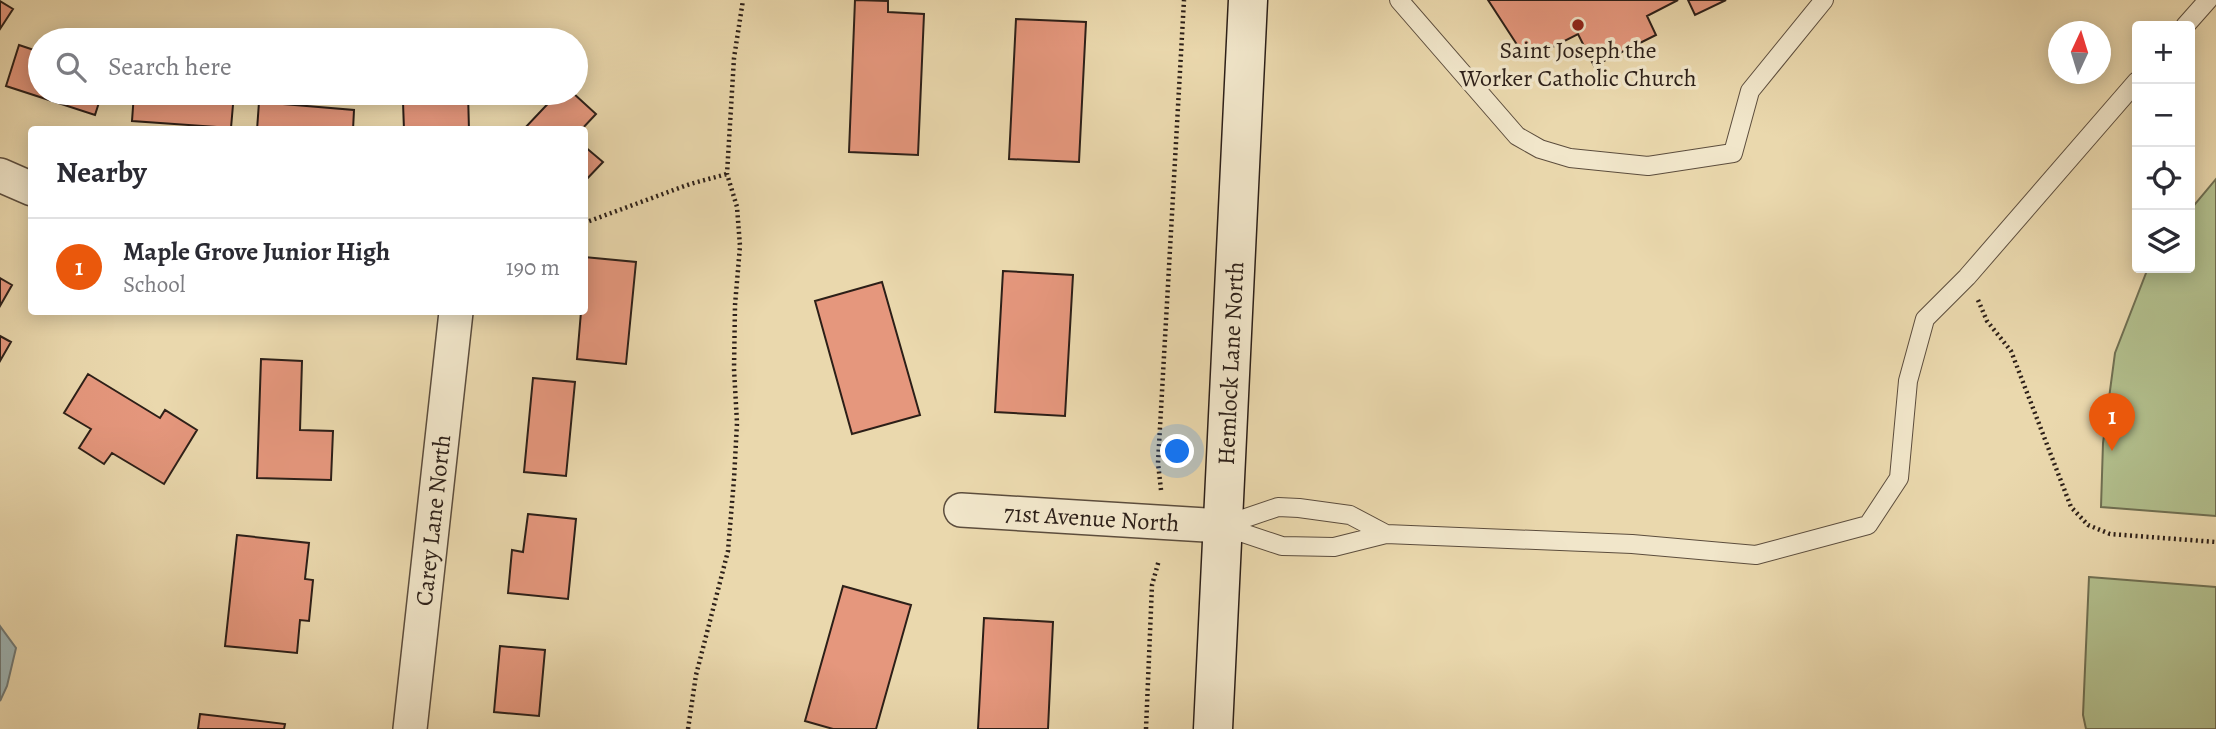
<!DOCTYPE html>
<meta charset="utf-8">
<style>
:root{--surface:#fff;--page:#f7f7f7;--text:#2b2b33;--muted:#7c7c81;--line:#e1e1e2;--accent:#ea580c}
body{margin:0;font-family:Alegreya,serif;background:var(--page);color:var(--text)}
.controls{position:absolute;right:21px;top:21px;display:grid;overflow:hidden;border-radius:7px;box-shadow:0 4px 18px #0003}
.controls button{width:63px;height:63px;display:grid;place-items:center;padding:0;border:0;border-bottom:2px solid var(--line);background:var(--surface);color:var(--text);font:35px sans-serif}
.compass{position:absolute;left:2048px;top:21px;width:63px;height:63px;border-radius:50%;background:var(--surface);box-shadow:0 4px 18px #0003;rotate:4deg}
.you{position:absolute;left:1178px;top:452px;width:24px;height:24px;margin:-18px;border:5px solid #fff;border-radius:50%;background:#1a73e8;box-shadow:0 0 0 10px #1a73e833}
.badge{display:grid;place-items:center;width:46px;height:46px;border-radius:50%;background:var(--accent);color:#fff;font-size:23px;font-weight:700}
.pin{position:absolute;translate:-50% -58px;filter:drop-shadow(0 2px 4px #0008)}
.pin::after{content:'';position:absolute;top:37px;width:24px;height:21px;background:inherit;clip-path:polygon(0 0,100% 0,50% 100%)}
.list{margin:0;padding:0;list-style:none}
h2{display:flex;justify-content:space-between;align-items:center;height:91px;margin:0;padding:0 28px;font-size:30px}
h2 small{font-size:23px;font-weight:400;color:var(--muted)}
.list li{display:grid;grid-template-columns:46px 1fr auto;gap:21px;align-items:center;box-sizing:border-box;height:98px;padding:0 28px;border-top:2px solid var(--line)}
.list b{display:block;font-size:26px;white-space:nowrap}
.list p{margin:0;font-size:23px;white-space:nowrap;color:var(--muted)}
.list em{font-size:23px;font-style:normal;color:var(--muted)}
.icon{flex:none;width:38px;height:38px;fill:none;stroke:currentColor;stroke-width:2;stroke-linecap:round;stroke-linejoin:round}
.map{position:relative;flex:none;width:2216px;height:729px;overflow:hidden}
.search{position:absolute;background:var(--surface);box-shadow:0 4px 18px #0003;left:28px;top:28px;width:560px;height:77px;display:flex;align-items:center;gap:18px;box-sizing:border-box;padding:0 24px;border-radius:38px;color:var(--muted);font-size:26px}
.panel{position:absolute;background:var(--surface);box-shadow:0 4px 18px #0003;left:28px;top:126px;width:560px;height:189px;border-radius:7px}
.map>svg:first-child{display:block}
.green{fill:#b2bf8d;stroke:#6f6f52;stroke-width:2}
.water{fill:#9eb6b7;stroke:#707a77;stroke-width:2}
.building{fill:#e5977d;stroke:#2c1f18;stroke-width:2}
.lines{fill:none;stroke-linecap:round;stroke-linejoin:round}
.lane-casing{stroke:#5c4d3d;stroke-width:20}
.street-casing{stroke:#5c4d3d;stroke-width:36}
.secondary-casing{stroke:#2c1f18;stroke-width:41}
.path{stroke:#2c1f18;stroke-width:4.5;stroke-dasharray:2 3.5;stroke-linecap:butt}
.lane{stroke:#f1e6ca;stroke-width:18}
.street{stroke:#f1e6ca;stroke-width:33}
.secondary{stroke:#f1e6ca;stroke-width:38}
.poi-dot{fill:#8f2418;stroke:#f1e6ca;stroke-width:2.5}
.labels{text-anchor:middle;stroke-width:7;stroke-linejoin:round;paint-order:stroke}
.poi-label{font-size:24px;fill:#2c1f18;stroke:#f1e6ca}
.street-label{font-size:24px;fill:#2c1f18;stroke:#f1e6ca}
</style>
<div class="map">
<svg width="2216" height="729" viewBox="0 0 2216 729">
<rect width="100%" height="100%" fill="#ead8ad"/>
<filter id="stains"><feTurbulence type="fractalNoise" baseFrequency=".00286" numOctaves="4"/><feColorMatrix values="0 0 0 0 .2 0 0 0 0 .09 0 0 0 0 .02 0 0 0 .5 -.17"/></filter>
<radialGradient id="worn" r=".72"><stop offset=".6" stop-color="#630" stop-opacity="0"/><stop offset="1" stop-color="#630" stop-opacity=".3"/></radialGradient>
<path class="green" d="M2216,179V516L2101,507L2103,443L2115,353L2148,268H2190V210Z
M2089,577L2216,587V729H2086L2083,715Z"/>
<path class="water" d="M0,626L16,648L7,686L0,701Z"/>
<path class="building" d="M855,0L888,1V12L924,14L918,155L849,152Z
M1488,0H1678L1647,16L1656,35L1594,66L1578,34L1527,60Z
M1688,0H1726L1695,15Z
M0,1L13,9L0,29Z
M1016,19L1086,22L1079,162L1009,159Z
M19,45L40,52V93H102L95,115L6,86Z
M134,93H234L231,128L132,121Z
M437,93H468L469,130H404L403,102L437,101Z
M558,93H573L596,114L581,130H523Z
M259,102L354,110L353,130H257Z
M584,146L603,162L584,182Z
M584,257L636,262L626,364L577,359L581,312H584Z
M1003,271L1073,275L1065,416L995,412Z
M0,278L12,285L0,306Z
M882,282L920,415L852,434L815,301Z
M0,336L11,342L0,361Z
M261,359L302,361L300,430L333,431L331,480L257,478Z
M88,374L160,418L165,410L197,430L164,484L112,453L104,464L79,448L91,429L64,413Z
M533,378L575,382L566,476L524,472Z
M528,514L576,519L568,599L508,593L512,550L523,552Z
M237,535L309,543L305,579L313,580L309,621L300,620L297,653L225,646Z
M843,586L911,605L876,729H833L805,721Z
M984,618L1053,622L1048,729H978Z
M500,646L545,650L539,716L494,712Z
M200,714L285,724L284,729H198Z"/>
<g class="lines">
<g class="lane-casing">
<path id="lane" d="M1399,0L1517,136L1540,149L1570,158L1648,166L1733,153L1750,91L1824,0
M2185,26L2208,0
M1222,526L1282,546L1334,547L1386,534L1632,544L1756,555L1868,525L1899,478L1908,381L1925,319L1967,277L2137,81
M1222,526L1278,507L1299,508L1350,515L1386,534"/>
</g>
<g class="street-casing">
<g id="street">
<path d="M0,175L32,189"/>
<path id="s1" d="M961,510L1222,526"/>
<path id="s2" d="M410,729L456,312"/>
</g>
</g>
<g class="secondary-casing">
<g id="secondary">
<path id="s3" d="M1213,729L1248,0"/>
</g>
</g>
<path class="path" d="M584,223L690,184L727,174
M1978,300L1987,321L2011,351L2071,507L2088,525L2110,534L2216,542
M1161,490L1158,463L1184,0
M688,729L696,675L728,551L734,479L737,423L734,369L735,305L740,246L737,207L727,174L734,58L743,0
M1146,729L1152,585L1159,560"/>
<use href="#lane" class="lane"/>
<use href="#street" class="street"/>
<use href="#secondary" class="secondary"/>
</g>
<circle class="poi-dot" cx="1578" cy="25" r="7"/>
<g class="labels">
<g class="poi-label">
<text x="1578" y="58">Saint Joseph the<tspan x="1578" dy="28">Worker Catholic Church</tspan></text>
</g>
<g class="street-label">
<text dy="8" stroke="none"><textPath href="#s3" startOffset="366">Hemlock Lane North</textPath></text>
<text dy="8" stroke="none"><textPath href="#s1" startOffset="131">71st Avenue North</textPath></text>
<text dy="8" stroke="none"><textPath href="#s2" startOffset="210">Carey Lane North</textPath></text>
</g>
</g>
<rect width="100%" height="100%" filter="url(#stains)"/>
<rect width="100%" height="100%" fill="url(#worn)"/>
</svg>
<div class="controls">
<button>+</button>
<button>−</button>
<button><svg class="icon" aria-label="locate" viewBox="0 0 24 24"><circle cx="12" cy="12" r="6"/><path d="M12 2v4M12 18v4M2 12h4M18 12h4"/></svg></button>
<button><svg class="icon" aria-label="layers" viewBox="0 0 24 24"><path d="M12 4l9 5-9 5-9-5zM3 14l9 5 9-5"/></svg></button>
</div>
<svg class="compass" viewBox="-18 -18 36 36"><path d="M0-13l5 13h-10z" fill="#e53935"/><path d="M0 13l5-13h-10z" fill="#7c7c81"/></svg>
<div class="you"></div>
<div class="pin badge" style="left:2112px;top:451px">1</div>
<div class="search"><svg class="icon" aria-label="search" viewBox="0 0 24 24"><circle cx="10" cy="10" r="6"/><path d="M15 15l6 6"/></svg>Search here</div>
<section class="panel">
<h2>Nearby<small></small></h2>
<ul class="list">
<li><span class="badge">1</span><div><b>Maple Grove Junior High</b><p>School</p></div><em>190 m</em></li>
</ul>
</section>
</div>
